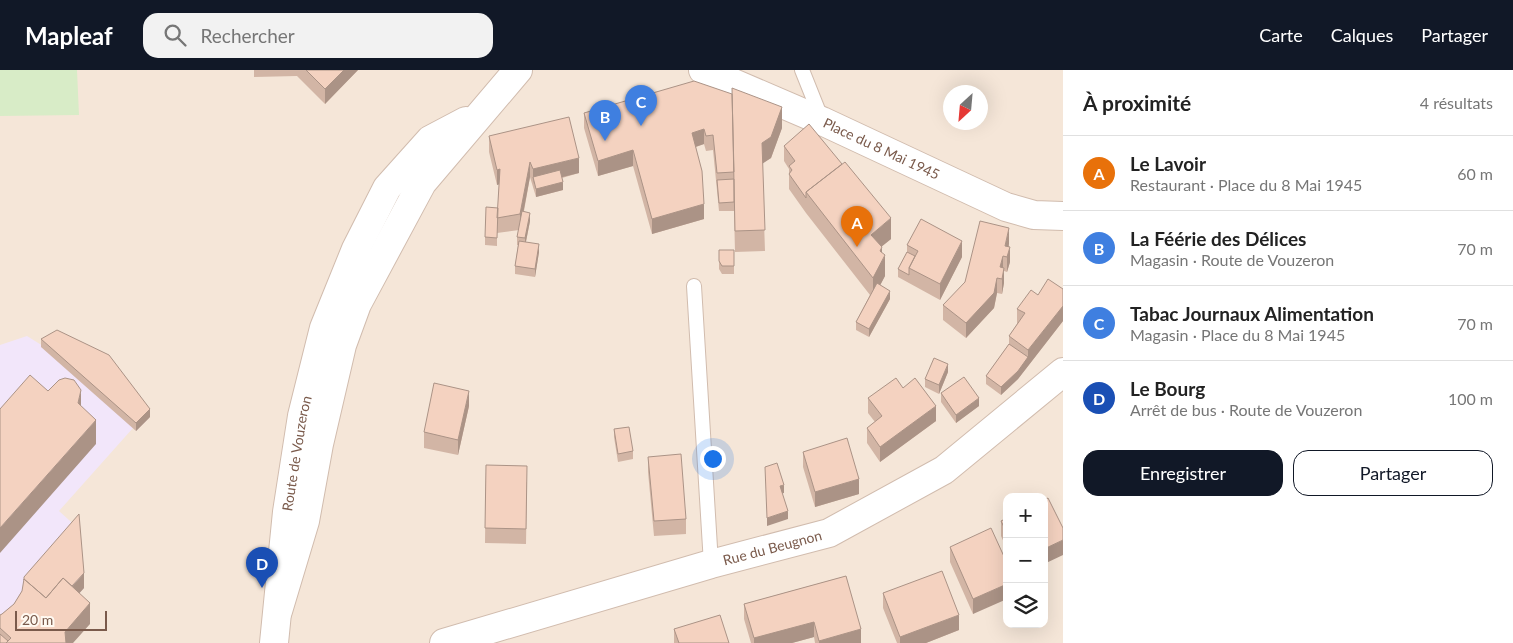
<!DOCTYPE html>
<html lang="fr">
<meta charset="utf-8">
<style>
:root{--surface:#fff;--page:#f2f2f2;--text:#222;--muted:#767676;--line:#e0e0e0;--accent:#111827}
body{margin:0;font-family:Lato,sans-serif;background:var(--page);color:var(--text)}
.controls{position:absolute;right:15px;bottom:15px;display:grid;overflow:hidden;border-radius:10px;box-shadow:0 5px 20px #0002}
.controls button{width:45px;height:45px;display:grid;place-items:center;padding:0;border:0;border-bottom:1px solid var(--line);background:var(--surface);color:var(--text);font:25px sans-serif}
.compass{position:absolute;left:943px;top:15px;width:45px;height:45px;border-radius:50%;background:var(--surface);box-shadow:0 5px 20px #0002;rotate:206deg}
.scale{position:absolute;left:15px;bottom:12px;width:92px;box-sizing:border-box;padding-left:5px;border:2px solid #7a5a4b;border-top:0;font-size:14px;line-height:18px;white-space:nowrap;color:#7a5a4b;-webkit-text-stroke:4px #fff9f1;paint-order:stroke}
.you{position:absolute;left:712px;top:388px;width:18px;height:18px;margin:-12px;border:4px solid #fff;border-radius:50%;background:#1a73e8;box-shadow:0 0 0 8px #1a73e833}
.badge{display:grid;place-items:center;width:32px;height:32px;border-radius:50%;background:var(--accent);color:#fff;font-size:16px;font-weight:700}
.pin{position:absolute;translate:-50% -41px;filter:drop-shadow(0 1px 2px #0008)}
.pin::after{content:'';position:absolute;top:26px;width:18px;height:15px;background:inherit;clip-path:polygon(0 0,100% 0,50% 100%)}
.list{margin:0;padding:0;list-style:none}
h2{display:flex;justify-content:space-between;align-items:center;height:65px;margin:0;padding:0 20px;font-size:21px}
h2 small{font-size:16px;font-weight:400;color:var(--muted)}
.list li{display:grid;grid-template-columns:32px 1fr auto;gap:15px;align-items:center;box-sizing:border-box;height:75px;padding:0 20px;border-top:1px solid var(--line)}
.list b{display:block;font-size:19px;white-space:nowrap}
.list p{margin:0;font-size:16px;white-space:nowrap;color:var(--muted)}
.list em{font-size:16px;font-style:normal;color:var(--muted)}
.actions{display:flex;gap:10px;padding:15px 20px}
.actions a{flex:1;padding:11px 0;border:1px solid var(--accent);border-radius:15px;text-align:center;font-size:18px;color:var(--accent)}
.actions .main{background:var(--accent);color:#fff}
.icon{flex:none;width:28px;height:28px;fill:none;stroke:currentColor;stroke-width:2;stroke-linecap:round;stroke-linejoin:round}
.map{position:relative;flex:none;width:1063px;height:573px;overflow:hidden}
header{display:flex;align-items:center;gap:30px;box-sizing:border-box;height:70px;padding:0 25px;background:var(--accent);color:#fff}
header strong{font-size:24px}
nav{display:flex;gap:28px;margin-inline-start:auto;font-size:18px}
.search{width:350px;height:45px;background:var(--page);display:flex;align-items:center;gap:12px;box-sizing:border-box;padding:0 18px;border-radius:15px;color:var(--muted);font-size:19px}
main{display:flex}
aside{flex:1;background:var(--surface)}
.map>svg:first-child{display:block}
.residential{fill:#f5e6d8;fill-rule:evenodd}
.education{fill:#f2e6fa}
.green{fill:#d8ecc7}
.lines{fill:none;stroke-linecap:round;stroke-linejoin:round}
.service-casing{stroke:#d1bcae;stroke-width:16}
.tertiary-casing{stroke:#d1bcae;stroke-width:30}
.service{stroke:#fff;stroke-width:14}
.tertiary{stroke:#fff;stroke-width:28}
.wall{fill:#d2b5a5}
.shaded-wall{fill:#ab9386}
.building{fill:#f4d2c0;stroke:#ab9386}
.labels{text-anchor:middle;stroke-width:4;stroke-linejoin:round;paint-order:stroke}
.street-label{font-size:14px;fill:#7a5a4b;stroke:#fff9f1}
</style>
<header>
<strong>Mapleaf</strong>
<div class="search"><svg class="icon" aria-label="search" viewBox="0 0 24 24"><circle cx="10" cy="10" r="6"/><path d="M15 15l6 6"/></svg>Rechercher</div>
<nav><a>Carte</a><a>Calques</a><a>Partager</a></nav>
</header>
<main>
<div class="map">
<svg width="1063" height="573" viewBox="0 0 1063 573">
<rect width="100%" height="100%" fill="#fdf5ea"/>
<path class="residential" d="M0,0H1063V573H0ZM951,22H981V52H951ZM1007,427H1044V554H1007Z"/>
<path class="education" d="M27,266L147,341L150,347L136,361L133,358L59,441L79,459L84,518L69,535L0,573V275Z"/>
<path class="green" d="M0,0H77L79,45L0,46Z"/>
<g class="lines">
<g class="service-casing">
<path id="service" d="M802,0L822,50
M694,216L711,494"/>
</g>
<g class="tertiary-casing">
<g id="tertiary">
<path id="s1" d="M703,0L822,51L1006,137L1034,145L1063,146"/>
<path d="M278,541L305,451L319,374L342,275L357,234L422,113L518,0"/>
<path id="s2" d="M274,573L287,442L302,346L324,258L356,179L387,118L430,70L466,51"/>
<path id="s3" d="M444,573L711,494L829,463L944,400L1063,302"/>
</g>
</g>
<use href="#service" class="service"/>
<use href="#tertiary" class="tertiary"/>
</g>
<path class="wall" d="M254,0H358L325,34L297,6L254,7Z
M584,43L782,58L771,88L762,93L765,181L735,182L734,141H719L713,80L706,81L704,74L696,77L704,149L652,164L633,96L598,106L584,58Z
M489,66L579,103L562,108L563,120L536,127L530,107L524,141L530,151L526,172L539,182L535,207L515,204V196L518,175H517V167L519,160L497,163V176L485,175V167L498,138L499,114L497,115L489,82Z
M784,76L891,169L881,177L885,206L880,215L890,229L869,267L856,260V252L870,225L806,143L789,119V99L784,91Z
M1009,174V177L1010,192L1007,202L1004,201V213L1002,224L997,223L994,238L966,268L943,250V235Z
M907,175L962,187L940,230L898,207V199L907,182Z
M719,180H734V204H722L719,199Z
M1063,219V251L1018,309L1001,325L986,314V306L1009,274V266L1017,254V239Z
M41,269L150,347L136,361L41,277Z
M948,302L939,324L925,317V309Z
M903,318L936,351L880,392L867,373V358L875,352L868,343V328Z
M941,323L979,336L956,353L941,332Z
M469,336L458,385L424,378V362Z
M614,359L633,381V389L618,392L614,367Z
M803,382L859,424L815,437L803,397Z
M648,387L686,449V464L654,466L648,402Z
M486,395L527,412L526,474L485,473Z
M1007,448V479L1001,466V451Z
M950,477L1007,493L973,544L950,492Z
M846,506L861,573H815L814,567L792,573H751L744,549V534Z
M84,518L79,523L90,554L0,573V545L2,544L14,534L22,521Z
M883,523L959,560L926,573H897L883,538Z
M674,559L729,573H674Z"/>
<path class="shaded-wall" d="M344,0H358L325,34V19Z
M782,37V58L771,88L762,94V73Z
M704,59V74L692,78V63Z
M633,80V96L598,106V91Z
M579,88V103L534,114L533,107V99Z
M530,92V107L520,160V144Z
M500,99V114L497,115V100Z
M563,112V120L536,127V119Z
M704,134V149L652,164V149Z
M530,143V151L525,176V168Z
M891,148V169L871,185V165Z
M1009,158V174L1006,187L1005,176Z
M962,171V187L940,230V214Z
M539,174V182L535,207V199Z
M882,177V191L885,185V206L873,229V208L880,181Z
M1010,177V192L1007,202V187Z
M1003,186V201L1000,197Z
M1004,198V213L1002,224V209Z
M997,208V223L994,238L966,268V253Z
M890,221V229L869,267V259Z
M1063,236V251L1018,309L1001,325V317L1028,287V280Z
M948,294V302L939,324V315Z
M81,320V345L78,333Z
M469,321V336L458,385V370Z
M979,328V336L956,353V345Z
M936,336V351L880,392V377Z
M150,339V347L136,361V353Z
M96,350V374L0,483V458Z
M859,409V424L815,437V422Z
M784,415V423L780,424V416Z
M788,441V449L767,456V448Z
M1063,470V485L1044,494V479Z
M84,503V518L69,535V520Z
M1007,514V529L973,544V529Z
M90,533V554L73,573H65V562Z
M959,545V560L926,573H900V567Z
M814,552V567L792,573H754V568Z
M861,559V573H819V571Z"/>
<path class="building" d="M306,0H344L325,19Z
M694,11L732,24L734,102L717,103L713,65L706,66L704,59L692,63L702,101L704,134L652,149L633,80L598,91L584,43Z
M732,18L782,37L771,67L762,73L765,160L735,161Z
M569,47L579,88L533,99L530,92L520,144L497,148L500,99L497,100L489,66Z
M809,54L842,94L806,122V128L789,104L792,100L789,96L795,91L784,76Z
M845,92L891,148L871,165L882,177L880,181L885,185L873,208L806,122Z
M560,100L563,112L536,119L533,107Z
M734,109V132L719,133L717,110Z
M486,137L498,138L497,168L485,167Z
M522,141L530,143L525,168L517,167Z
M921,149L962,171L940,214L909,198L918,181L907,175Z
M980,151L1009,158L1005,176L1010,177L1007,187L1003,186L1000,197L1004,198L1002,209L997,208L994,223L966,253L943,235L965,212Z
M519,171L539,174L535,199L515,196Z
M719,180H734V196H722L719,191Z
M907,182L915,186L909,198V205L898,199Z
M1048,209L1063,219V236L1028,280L1009,266L1025,243L1017,239L1031,220L1038,225Z
M877,213L890,221L869,259L856,252Z
M57,260L109,285L150,339L136,353L41,269Z
M1009,274L1028,287L1018,301L1001,317L986,306Z
M934,288L948,294L939,315L925,309Z
M30,305L48,321L59,310L65,308L74,310L81,320L78,333L96,350L0,458V339Z
M964,307L979,328L956,345L941,323Z
M896,308L903,318L915,308L936,336L880,377L867,358L882,346L868,328Z
M434,313L469,321L458,370L424,362Z
M629,357L633,381L618,384L614,359Z
M847,368L859,409L815,422L803,382Z
M681,384L686,449L654,451L648,387Z
M777,393L784,415L780,416L788,441L767,448L765,397Z
M486,395L527,396L526,459L485,458Z
M1048,428L1063,458V470L1044,479V430Z
M79,444L84,503L72,516L63,508L46,528L24,509V510V507Z
M1007,448V463L1001,451Z
M991,458L1007,493V514L973,529L950,477Z
M942,501L959,545L900,567L883,523Z
M846,506L861,559L819,571L814,552L754,568L744,534Z
M63,508L90,533L65,562L66,573H6L11,568L0,558V545L2,544L14,534L22,521L24,509L46,528Z
M720,545L729,573H679L674,559Z
M0,564L8,571L6,573H0Z"/>
<g class="labels">
<g class="street-label">
<text dy="5" stroke="none"><textPath href="#s1" startOffset="195">Place du 8 Mai 1945</textPath></text>
<text dy="5" stroke="none"><textPath href="#s2" startOffset="191">Route de Vouzeron</textPath></text>
<text dy="5" stroke="none"><textPath href="#s3" startOffset="342">Rue du Beugnon</textPath></text>
</g>
</g>
</svg>
<div class="controls">
<button>+</button>
<button>−</button>
<button><svg class="icon" aria-label="layers" viewBox="0 0 24 24"><path d="M12 4l9 5-9 5-9-5zM3 14l9 5 9-5"/></svg></button>
</div>
<svg class="compass" viewBox="-18 -18 36 36"><path d="M0-13l5 13h-10z" fill="#e53935"/><path d="M0 13l5-13h-10z" fill="#767676"/></svg>
<div class="scale">20 m</div>
<div class="you"></div>
<div class="pin badge" style="left:857px;top:177px;background:#e8710a">A</div>
<div class="pin badge" style="left:605px;top:71px;background:#3f7fe0">B</div>
<div class="pin badge" style="left:641px;top:56px;background:#3f7fe0">C</div>
<div class="pin badge" style="left:262px;top:518px;background:#1a4fb4">D</div>
</div>
<aside>
<h2>À proximité<small>4 résultats</small></h2>
<ul class="list">
<li><span class="badge" style="background:#e8710a">A</span><div><b>Le Lavoir</b><p>Restaurant · Place du 8 Mai 1945</p></div><em>60 m</em></li>
<li><span class="badge" style="background:#3f7fe0">B</span><div><b>La Féérie des Délices</b><p>Magasin · Route de Vouzeron</p></div><em>70 m</em></li>
<li><span class="badge" style="background:#3f7fe0">C</span><div><b>Tabac Journaux Alimentation</b><p>Magasin · Place du 8 Mai 1945</p></div><em>70 m</em></li>
<li><span class="badge" style="background:#1a4fb4">D</span><div><b>Le Bourg</b><p>Arrêt de bus · Route de Vouzeron</p></div><em>100 m</em></li>
</ul>
<div class="actions"><a class="main">Enregistrer</a><a>Partager</a></div>
</aside>
</main>
